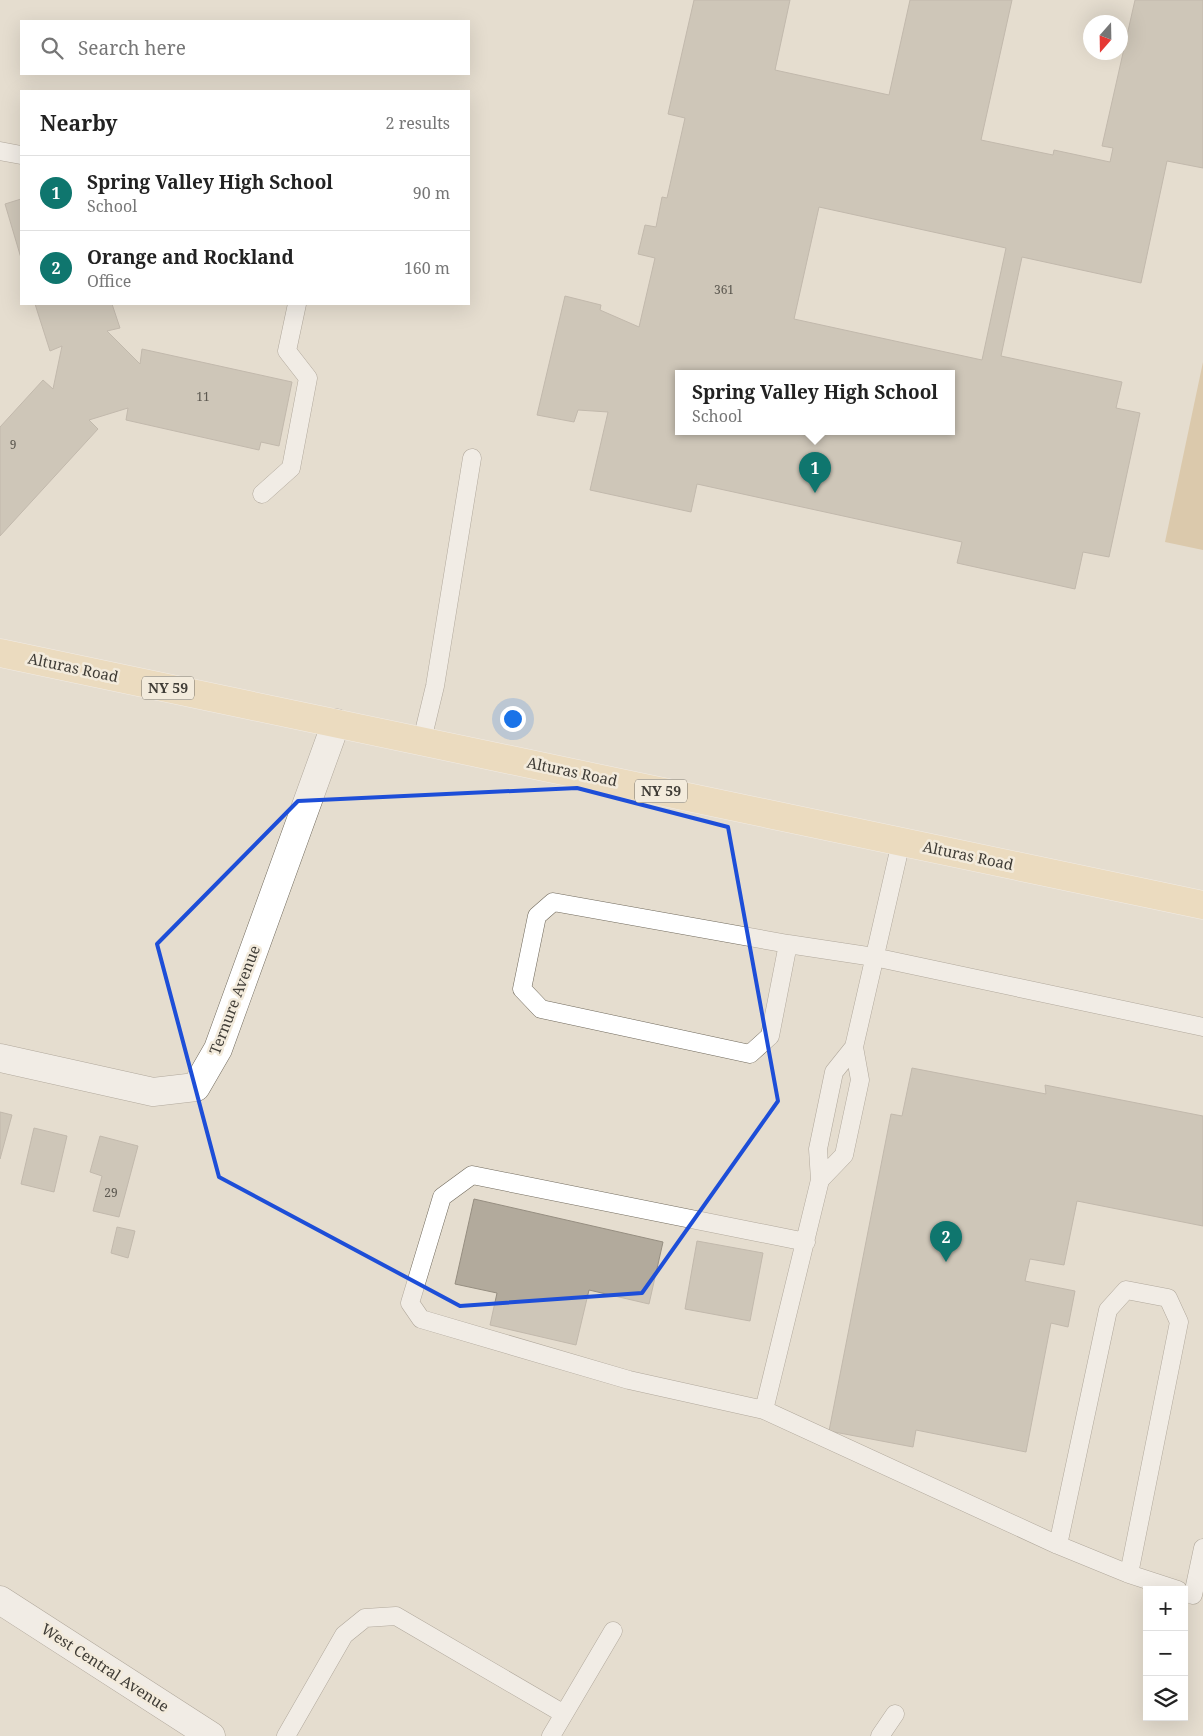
<!DOCTYPE html>
<meta charset="utf-8">
<style>
:root{--surface:#fff;--page:#f6f6f6;--text:#222;--muted:#767676;--line:#e0e0e0;--accent:#0f766e}
body{margin:0;font-family:"Noto Serif",serif;background:var(--page);color:var(--text)}
.controls{position:absolute;right:15px;bottom:15px;display:grid;overflow:hidden;border-radius:0px;box-shadow:0 5px 20px #0002}
.controls button{width:45px;height:45px;display:grid;place-items:center;padding:0;border:0;border-bottom:1px solid var(--line);background:var(--surface);color:var(--text);font:25px sans-serif}
.compass{position:absolute;left:1083px;top:15px;width:45px;height:45px;border-radius:50%;background:var(--surface);box-shadow:0 5px 20px #0002;rotate:200deg}
.you{position:absolute;left:512px;top:718px;width:18px;height:18px;margin:-12px;border:4px solid #fff;border-radius:50%;background:#1a73e8;box-shadow:0 0 0 8px #1a73e833}
.badge{display:grid;place-items:center;width:32px;height:32px;border-radius:50%;background:var(--accent);color:#fff;font-size:16px;font-weight:700}
.pin{position:absolute;translate:-50% -41px;filter:drop-shadow(0 1px 2px #0008)}
.pin::after{content:'';position:absolute;top:26px;width:18px;height:15px;background:inherit;clip-path:polygon(0 0,100% 0,50% 100%)}
.popup{position:absolute;left:675px;top:370px;width:280px;height:65px;box-sizing:border-box;display:grid;place-content:center;border-radius:0px;background:var(--surface);filter:drop-shadow(0 1px 4px #0005);font-size:16px;white-space:nowrap;color:var(--muted)}
.popup b{font-size:19px;color:var(--text)}
.popup::after{content:'';position:absolute;left:50%;top:100%;margin-left:-10px;border:10px solid transparent;border-top-color:var(--surface)}
.list{margin:0;padding:0;list-style:none}
h2{display:flex;justify-content:space-between;align-items:center;height:65px;margin:0;padding:0 20px;font-size:21px}
h2 small{font-size:16px;font-weight:400;color:var(--muted)}
.list li{display:grid;grid-template-columns:32px 1fr auto;gap:15px;align-items:center;box-sizing:border-box;height:75px;padding:0 20px;border-top:1px solid var(--line)}
.list b{display:block;font-size:19px;white-space:nowrap}
.list p{margin:0;font-size:16px;white-space:nowrap;color:var(--muted)}
.list em{font-size:16px;font-style:normal;color:var(--muted)}
.icon{flex:none;width:28px;height:28px;fill:none;stroke:currentColor;stroke-width:2;stroke-linecap:round;stroke-linejoin:round}
.map{position:relative;flex:none;width:1203px;height:1736px;overflow:hidden}
.search{position:absolute;background:var(--surface);box-shadow:0 5px 20px #0002;left:20px;top:20px;width:450px;height:55px;display:flex;align-items:center;gap:12px;box-sizing:border-box;padding:0 18px;border-radius:0px;color:var(--muted);font-size:19px}
.panel{position:absolute;background:var(--surface);box-shadow:0 5px 20px #0002;left:20px;top:90px;width:450px;height:215px;border-radius:0px}
.map>svg:first-child{display:block}
.green{fill:#ceb280}
.building{fill:#b2aa9c;stroke:#968e81;fill-rule:evenodd}
.lines{fill:none;stroke-linecap:round;stroke-linejoin:round}
.lane-casing{stroke:#716a5d;stroke-width:19}
.street-casing{stroke:#716a5d;stroke-width:29}
.primary-casing{stroke:#fff;stroke-width:29}
.lane{stroke:#fff;stroke-width:18}
.street{stroke:#fff;stroke-width:28}
.primary{stroke:#f2d9ab;stroke-width:28}
.marked{fill:none;stroke:#1d4ed8;stroke-width:4;stroke-linejoin:round}
.labels{text-anchor:middle;stroke-width:5;stroke-linejoin:round;paint-order:stroke}
.number-label{font-size:12px;fill:#5c5850}
.shield{fill:#f3ebdc;stroke:#757068;stroke-width:1}
.shield-label{font-size:14px;font-weight:bold;fill:#3f3c36}
.street-label{font-size:15px;fill:#3f3c36;stroke:#f3ebdc}
</style>
<div class="map">
<svg width="1203" height="1736" viewBox="0 0 1203 1736">
<rect width="100%" height="100%" fill="#e5ddcf"/>
<path class="green" d="M1203,362V550L1165,542Z"/>
<path class="building" d="M694,0H790L775,70L889,95L910,0H1012L981,140L1053,155L1054,150L1110,162L1113,148L1102,146L1135,0H1203V168L1167,161L1141,283L1022,257L1001,356L1122,382L1116,408L1140,413L1109,557L1083,552L1075,589L957,563L962,542L697,484L691,512L590,490L608,412L578,410L574,422L537,415L565,296L601,305L600,310L639,327L655,258L638,254L645,225L656,227L662,197L667,198L685,118L668,114ZM819,207L1006,248L982,360L794,319ZM679,374H951V432H679Z
M21,199V258L5,204Z
M35,304H112L120,328L107,331L140,364L142,349L292,382L279,446L261,442L259,450L126,420L128,408L89,420L98,429L0,536V427L43,380L53,389L62,346L50,351Z
M912,1068L1046,1094L1045,1085L1203,1116V1226L1077,1201L1064,1265L1030,1259L1025,1281L1075,1291L1068,1327L1051,1323L1026,1452L916,1430L913,1447L829,1431L891,1114L902,1116Z
M0,1112L12,1115L0,1159Z
M34,1128L67,1136L54,1192L21,1184Z
M100,1136L138,1146L119,1217L93,1211L102,1176L90,1172Z
M474,1199L663,1242L649,1304L589,1290L576,1345L490,1325L497,1293L455,1284Z
M117,1227L135,1231L128,1258L111,1253Z
M697,1241L763,1253L750,1321L685,1309Z"/>
<g class="lines">
<g class="lane-casing">
<path id="lane" d="M0,151L21,155
M262,494L291,468L308,378L287,351L297,304
M422,740L435,686L472,458
M788,944L770,1036L750,1054L541,1009L522,989L537,916L553,902L788,944L874,957L1203,1027
M820,1180L844,1155L860,1080L854,1047L901,842
M806,1242L472,1175L442,1197L410,1303L421,1319L629,1380L764,1410L1058,1545L1129,1574L1178,1590
M764,1410L820,1180L818,1149L834,1072L854,1047
M1058,1545L1108,1310L1126,1290L1168,1298L1179,1322L1129,1574
M1193,1595L1203,1548
M286,1736L344,1635L365,1618L396,1616L564,1714
M551,1736L613,1631
M880,1736L895,1714"/>
</g>
<g class="street-casing">
<path id="street" d="M0,1058L153,1092L196,1087L218,1049L336,723
M0,1600L211,1736"/>
</g>
<g class="primary-casing">
<path id="primary" d="M0,653L1203,905"/>
</g>
<use href="#lane" class="lane"/>
<use href="#street" class="street"/>
<use href="#primary" class="primary"/>
</g>
<path d="M0 0H1203V1736H0ZM577,788L728,827L778,1101L642,1293L460,1306L219,1177L157,944L298,801Z" fill="#e5ddcf" fill-opacity=".55" fill-rule="evenodd"/>
<path class="marked" d="M577,788L728,827L778,1101L642,1293L460,1306L219,1177L157,944L298,801Z"/>
<g class="labels">
<g class="number-label">
<text x="724" y="294">361</text>
<text x="203" y="401">11</text>
<text x="13" y="449">9</text>
<text x="111" y="1197">29</text>
</g>
<g class="shield">
<rect x="142" y="676.5" width="52" height="23" rx="4"/>
<rect x="635" y="779.5" width="52" height="23" rx="4"/>
</g>
<g class="shield-label">
<text x="168" y="693">NY 59</text>
<text x="661" y="796">NY 59</text>
</g>
<g class="street-label">
<text transform="translate(73 668) rotate(12)" y="5">Alturas Road</text>
<text transform="translate(572 772) rotate(12)" y="5">Alturas Road</text>
<text transform="translate(968 856) rotate(12)" y="5">Alturas Road</text>
<text transform="translate(235 1000) rotate(-69)" y="5">Ternure Avenue</text>
<text transform="translate(105 1668) rotate(33)" y="5">West Central Avenue</text>
</g>
</g>
</svg>
<div class="controls">
<button>+</button>
<button>−</button>
<button><svg class="icon" aria-label="layers" viewBox="0 0 24 24"><path d="M12 4l9 5-9 5-9-5zM3 14l9 5 9-5"/></svg></button>
</div>
<svg class="compass" viewBox="-18 -18 36 36"><path d="M0-13l5 13h-10z" fill="#e53935"/><path d="M0 13l5-13h-10z" fill="#767676"/></svg>
<div class="you"></div>
<div class="pin badge" style="left:815px;top:493px">1</div>
<div class="popup"><b>Spring Valley High School</b>School</div>
<div class="pin badge" style="left:946px;top:1262px">2</div>
<div class="search"><svg class="icon" aria-label="search" viewBox="0 0 24 24"><circle cx="10" cy="10" r="6"/><path d="M15 15l6 6"/></svg>Search here</div>
<section class="panel">
<h2>Nearby<small>2 results</small></h2>
<ul class="list">
<li><span class="badge">1</span><div><b>Spring Valley High School</b><p>School</p></div><em>90 m</em></li>
<li><span class="badge">2</span><div><b>Orange and Rockland</b><p>Office</p></div><em>160 m</em></li>
</ul>
</section>
</div>
